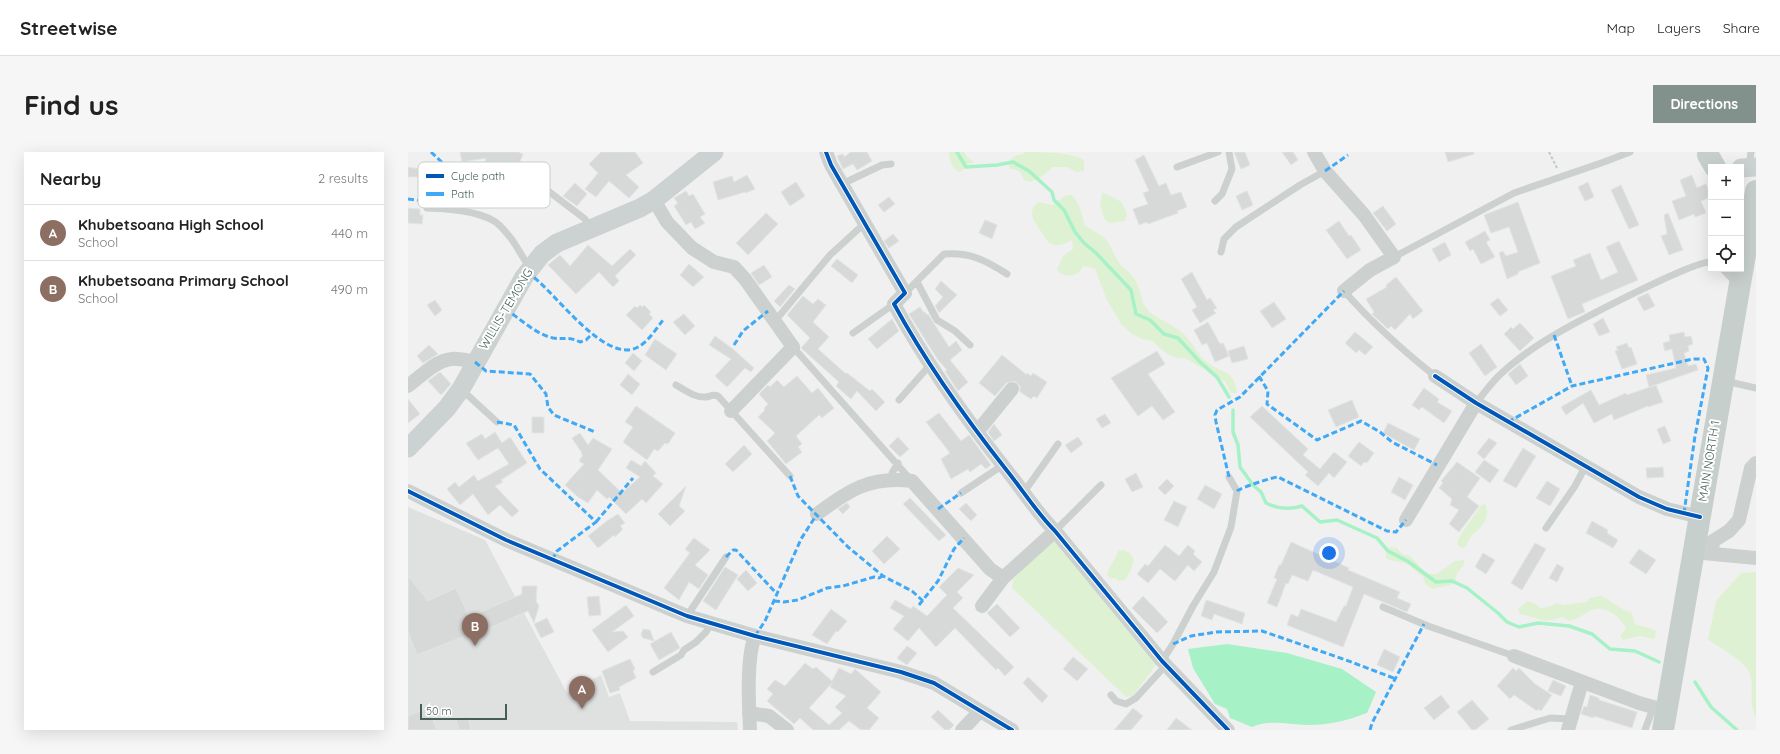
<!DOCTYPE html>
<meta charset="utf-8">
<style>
:root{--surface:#fff;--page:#f6f6f6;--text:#222;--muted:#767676;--line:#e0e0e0;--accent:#82918c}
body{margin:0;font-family:Quicksand,sans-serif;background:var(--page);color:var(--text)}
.controls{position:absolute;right:12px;top:12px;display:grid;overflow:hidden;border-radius:0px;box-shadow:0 4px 16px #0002}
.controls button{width:36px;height:36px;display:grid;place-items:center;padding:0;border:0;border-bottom:1px solid var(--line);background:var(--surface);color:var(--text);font:20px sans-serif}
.scale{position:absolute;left:12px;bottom:10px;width:87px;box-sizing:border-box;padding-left:4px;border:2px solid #465e56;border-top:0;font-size:11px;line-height:14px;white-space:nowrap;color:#465e56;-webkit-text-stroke:3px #fff;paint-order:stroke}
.you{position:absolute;left:921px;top:401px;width:14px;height:14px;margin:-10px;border:3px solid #fff;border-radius:50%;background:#1a73e8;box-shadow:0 0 0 6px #1a73e833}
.badge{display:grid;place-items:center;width:26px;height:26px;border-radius:50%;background:var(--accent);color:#fff;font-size:13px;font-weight:700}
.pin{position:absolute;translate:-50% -33px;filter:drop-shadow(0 1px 2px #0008)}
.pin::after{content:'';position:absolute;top:21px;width:14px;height:12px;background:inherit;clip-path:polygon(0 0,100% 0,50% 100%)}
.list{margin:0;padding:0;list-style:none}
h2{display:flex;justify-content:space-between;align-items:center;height:52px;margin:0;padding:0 16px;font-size:17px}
h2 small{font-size:13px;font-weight:400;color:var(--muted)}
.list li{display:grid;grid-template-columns:26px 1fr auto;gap:12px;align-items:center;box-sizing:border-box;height:56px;padding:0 16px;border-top:1px solid var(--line)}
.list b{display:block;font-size:15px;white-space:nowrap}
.list p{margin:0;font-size:13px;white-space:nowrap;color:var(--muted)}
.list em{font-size:13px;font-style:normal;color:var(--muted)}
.icon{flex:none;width:22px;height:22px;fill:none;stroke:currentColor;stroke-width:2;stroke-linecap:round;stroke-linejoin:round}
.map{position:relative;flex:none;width:1348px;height:578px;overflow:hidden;border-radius:0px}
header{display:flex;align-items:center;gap:24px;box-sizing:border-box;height:56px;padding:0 20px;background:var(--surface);border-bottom:1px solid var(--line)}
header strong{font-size:19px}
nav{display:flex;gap:22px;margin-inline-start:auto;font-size:14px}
.intro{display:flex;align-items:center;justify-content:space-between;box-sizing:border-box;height:96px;padding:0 24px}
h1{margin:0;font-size:28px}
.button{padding:10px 18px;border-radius:0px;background:var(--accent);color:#fff;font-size:14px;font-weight:700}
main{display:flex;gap:24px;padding:0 24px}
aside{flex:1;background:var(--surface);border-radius:0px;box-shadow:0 4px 16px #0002}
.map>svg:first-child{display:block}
.education{fill:#dfe0e0}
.green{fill:#dff1d3}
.water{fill:#a6f1c6}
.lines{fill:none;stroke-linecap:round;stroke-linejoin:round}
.stream{stroke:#a6f1c6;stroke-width:3.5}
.building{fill:#d7d9d9;stroke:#e2e3e3;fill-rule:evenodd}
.path{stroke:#c0cbbf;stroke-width:2;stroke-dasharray:3 2;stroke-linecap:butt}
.service{stroke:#ccd1d0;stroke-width:7}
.minor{stroke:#ccd1d0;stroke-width:14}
.secondary{stroke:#ccd2d1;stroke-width:19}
.primary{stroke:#c7cfcc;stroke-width:22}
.quiet{stroke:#3fa9f5;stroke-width:3;stroke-dasharray:6 3;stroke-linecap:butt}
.cycleway-casing{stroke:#fff;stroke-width:6}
.cycleway{stroke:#0057b8;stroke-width:4}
.labels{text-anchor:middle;stroke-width:4;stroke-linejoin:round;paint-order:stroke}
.street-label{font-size:12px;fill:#465e56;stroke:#fff}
.key{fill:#fff;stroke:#c8cfcc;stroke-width:1}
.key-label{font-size:11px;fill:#465e56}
</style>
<header>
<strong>Streetwise</strong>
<nav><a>Map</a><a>Layers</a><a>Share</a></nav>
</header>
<div class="intro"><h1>Find us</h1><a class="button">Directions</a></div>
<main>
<aside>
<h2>Nearby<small>2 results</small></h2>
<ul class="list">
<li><span class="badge" style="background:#8d6e63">A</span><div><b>Khubetsoana High School</b><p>School</p></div><em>440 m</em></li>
<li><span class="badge" style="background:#8d6e63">B</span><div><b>Khubetsoana Primary School</b><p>School</p></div><em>490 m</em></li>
</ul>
</aside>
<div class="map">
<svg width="1348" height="578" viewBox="0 0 1348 578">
<rect width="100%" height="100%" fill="#f1f0f1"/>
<path class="education" d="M0,355L77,388L159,541L193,523L201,545L212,541L222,569L329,570L330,578H0Z"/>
<path class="green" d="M541,0H556L559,5L565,9V11L560,12L554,19L550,20C544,16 541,7 541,0Z
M616,0C633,0 664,0 676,8V19L668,20L659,15H645L633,25L622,30L616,28C613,19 611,18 602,17L600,11L606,4L615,2Z
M694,41C702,42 706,47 714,50L719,62L717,69L703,71L697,68L692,53Z
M664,43C671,50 675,63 676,73C683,78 694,82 699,89C704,96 707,105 712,112C717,118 724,122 727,127C734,139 732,153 744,162C755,169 767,174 777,183C785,191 789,202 798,209C812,222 827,216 829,241H823L817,229L804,224L797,218L777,206H768L759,202L744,189L734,187L724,182L713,172L698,146L687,117L675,114C672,125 656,127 649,118L655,104L665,97L664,88C658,91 654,94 647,93C638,91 636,84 632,78C625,68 619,60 630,50L645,53L656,44Z
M1077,352C1082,361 1078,371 1070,378C1069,380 1066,380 1065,382C1061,386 1060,392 1056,396L1052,395L1049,392C1051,381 1067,365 1073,353Z
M644,386L746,505L748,513L725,544L718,545L604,436L605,428Z
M983,395L989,396L994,402L1002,404L1018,421L1022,422H1029L1047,409L1056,408V413L1049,421L1047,431C1040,435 1033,434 1025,437L1017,432L1015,424C1008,421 1003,413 996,411C990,409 983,410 978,406V401Z
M715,398L722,401L726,408L722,420L717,428L710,429L707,426L703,427L699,423C701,413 708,408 710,399Z
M1348,420V565C1341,554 1345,538 1343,525C1340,510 1312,496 1300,488L1308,449L1333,421Z
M1193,444C1203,448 1212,458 1223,460L1227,472C1234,475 1241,475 1248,479L1247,486L1244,487L1232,484L1215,488L1212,484L1218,476C1212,465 1198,453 1184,458C1174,462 1173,467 1161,469L1155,465L1138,469L1112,462L1110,458L1113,454L1119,449L1126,451L1133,456L1140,455L1148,451L1156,453L1178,450L1182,446Z"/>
<path class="water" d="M819,492L879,501L934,517L968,540L959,561C938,569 922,573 899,573C880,573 863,567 844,575L822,566L819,557L807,552L785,516L780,497Z"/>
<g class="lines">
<path class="stream" d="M549,0L558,15L589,13L605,10L621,19L644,40L646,48L656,58L667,80L676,91L688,101L723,138L728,162L742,168L756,182L770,186L792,210L809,225L821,245
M825,258V280L830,293L832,315L845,333L853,340L858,351C870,357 881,358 894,354L912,370L929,368L969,386L980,399L1001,410L1028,430L1044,429L1059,436L1090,461L1099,470L1111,475L1130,471L1161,474L1184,482L1202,497L1227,499L1251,510
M1287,530L1303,555L1329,578"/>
</g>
<path class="building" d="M52,0H110L115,2L109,17L106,16L101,27L88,22L75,19L78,6L54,10Z
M193,0H227L235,11L218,23L231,35L221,46L201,29L188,45L177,37L190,21L181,12Z
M443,0H459L464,9L449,18L445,12L435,17L429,4L435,2L436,5Z
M826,0H837L842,13L833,17Z
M874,0H885L890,8L883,13Z
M1037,0H1066V2L1040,10Z
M736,3L751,34L758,31L763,43L773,40L779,55L769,59L770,61L740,72L739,70L731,73L725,57L740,52L735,41L741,39L727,8Z
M0,15L31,20V25H0Z
M339,23L347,37L338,41L337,40L310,48L305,30L324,24L326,30Z
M1284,23L1289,36L1298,32L1303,45L1293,49L1298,61L1287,65L1286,62L1271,68L1264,49L1278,44L1272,28Z
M388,30L397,44L382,54L373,40Z
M1180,30L1186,45L1177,49L1170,35Z
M167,31L179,42L169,54L155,44Z
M1213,33L1231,73L1221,77L1203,38Z
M278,39L281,44L285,42L297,62L292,65L297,71L287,77L283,70L278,73L266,54L270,51L266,46Z
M839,39L845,53L834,58L828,44Z
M481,45L487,52L476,60L470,53Z
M1110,50L1132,111L1110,120V122L1099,127L1091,101L1095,99L1098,104L1110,100L1101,75L1083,81L1076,63Z
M975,54L988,72L979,79L965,61Z
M0,56L12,57V63H15L14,72L0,71Z
M358,61L370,72L340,103L328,91Z
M1260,61L1275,98L1261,103L1253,84L1259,82L1256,63Z
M577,68L589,73L584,87L571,81Z
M931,69L941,84L943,83L953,98L939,107L918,78Z
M1077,79L1082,88L1078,90L1087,105L1073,112L1065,97L1062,99L1057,90Z
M485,82L491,89L481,96L476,89Z
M1211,89L1230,128L1174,152L1177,160L1160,167L1143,124L1168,114L1165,108L1182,101L1193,128L1210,120L1198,95Z
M1037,90L1043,103L1031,110L1024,97Z
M180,93L204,114L222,97L228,103L207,124L211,129L205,135L191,120L168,142L140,113L152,103L162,114Z
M429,107L450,123L444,131L423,114Z
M281,112L296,125L285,135L272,123Z
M356,113L364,125L351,133L343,121Z
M784,120L799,148L802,146L809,156L805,158L808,161L792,171L784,158L789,155L773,127Z
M988,125L1015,159L1005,167L1002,162L987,178L983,174L980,177L964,162L966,160L958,147L979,135L978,133Z
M533,129L549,143L531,161L527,154L535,145L527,137Z
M381,133L387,137L372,155L366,149Z
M1240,141L1247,154L1236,159L1229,146Z
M395,144L405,152L410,147L418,153L405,170L421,185L410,197L438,222L439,221L462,239L464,237L477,250L468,259L449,239L443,247L428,234L431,230L393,196L402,186L379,163Z
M1090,146L1100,158L1092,164L1082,152Z
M27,148L34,158L27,164L19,153Z
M866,150L878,167L864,176L852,159Z
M232,153L234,155L236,153L243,160L241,162L245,166L234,178L218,163L227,154L229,156Z
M512,155L516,161L517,160L519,163L520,162L541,195L548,189L554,198L542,208L560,230L550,239L537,219L539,218L530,208L501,162Z
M276,162L287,174L277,183L265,170Z
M1195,166L1202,180L1191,184L1185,172Z
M484,167L491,179L469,197L460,187Z
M800,170L812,192L815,191L821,204L807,210L799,191L794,193L786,178Z
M1112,171L1126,186L1112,199L1096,182L1103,175L1105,177Z
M947,180L965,195L957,203L951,198L948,201L937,191Z
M1276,180L1277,185L1283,184L1285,192L1280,194L1281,199L1276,201L1280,214L1288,212L1290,218L1241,235L1238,223L1268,216L1264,197L1257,199L1255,191L1262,189L1261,183Z
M307,184L325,197L346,216L343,220L337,216L319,235L307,224L323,207L301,193Z
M247,187L269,202L258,218L237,203Z
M1219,191L1221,196L1223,195L1229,212L1214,217L1207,199L1210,198L1208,195Z
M1073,192L1089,215L1077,224L1061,201Z
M21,193L30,202L15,211L9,204Z
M836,194L840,207L824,211L820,199Z
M749,199L757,212L740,222L767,260L755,268L744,254L730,264L703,226Z
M225,201L234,209L226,219L217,211Z
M594,203L619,223V221L623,224L625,221L639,230L629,246L626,244L623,247L612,240V234L606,229L598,231L587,244L571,231Z
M1112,212L1120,224L1108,233L1100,222Z
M32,220L43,232L33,243L20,229Z
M220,222L232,232L224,243L212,233Z
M389,224L404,241L410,236L426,256L414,266L411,263L388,284L394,292L390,295L394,300L378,312L359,289L367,281L350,265L357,258L356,256L360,252L351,242L360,233L362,235L369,228L376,235Z
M1248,233L1255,250L1240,255V254L1206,268L1204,262L1186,271L1175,251L1158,263L1153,255L1183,238L1191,253L1218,241L1219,243Z
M1016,236L1031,247L1029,250L1044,259L1036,271L1014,255L1011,258L1004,253Z
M0,247L12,262L0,271Z
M944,248L951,265L928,275L920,258Z
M228,254L267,281L260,292L257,291L250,299L246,297L239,308L215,290L225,275L217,270Z
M854,254L900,297L895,303L912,317L926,300L939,310L926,326L921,321L910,334L897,323L900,320L842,265Z
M531,261L553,289L561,283L583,313L578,317L573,312L562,320L560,317L543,327L533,307L542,301L518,270Z
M697,262L703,271L694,276L688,267Z
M124,265H136V281H124Z
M980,271L1012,287L1006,298L975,281Z
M586,272L594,283L586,289L580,280Z
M1257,274L1263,289L1255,292L1249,277Z
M87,280L94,291L102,285L119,311L93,328L95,330L87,334L111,359L104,365L92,353L80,363L65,342L52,353L39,337L47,330L51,335L66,323L70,329L101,312L90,296L70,308L58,291L74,282L77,287Z
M172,281L180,293L185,286L204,297L190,318L214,341L232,325L218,316L223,308L233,314L237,309L248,321L245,324L255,332L238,351L234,347L218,362L201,345L199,347L189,338L180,351L170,345L157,333L176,312L171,309L175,303L173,302L174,301L164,286Z
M490,285L501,297L492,305L481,294Z
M670,285L675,292L663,301L657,293Z
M1081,286L1089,291L1076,307L1069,301Z
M951,290L966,301L959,311L956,310L953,314L940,304Z
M336,293L344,302L325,320L317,312Z
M1115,296L1128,304L1108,336L1095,329Z
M1076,308L1091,318L1082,331L1067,320Z
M1049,310L1072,326L1059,345L1071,354L1051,380L1041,372L1051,358L1042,353L1044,347L1031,336L1035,331L1033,329Z
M1255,315L1256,325L1239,326L1238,316Z
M728,321L735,335L724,340L717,327Z
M991,325L1005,333L997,348L983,340Z
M759,327L766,334L757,343L750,336Z
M1139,329L1152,337L1142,354L1128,346Z
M797,333L814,342L806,357L789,347Z
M278,334L271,354L277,359L262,374L250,362Z
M502,346L538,383L531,389L495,352Z
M766,349L779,355L770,375L756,368Z
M439,351L442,355L435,362L430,357Z
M558,351L569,363L563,369L551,357Z
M210,362L217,371L212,374L215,377L207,385L206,383L190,396L180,384L199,369Z
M1184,369L1200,378L1199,381L1210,388L1205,396L1178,381Z
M479,384L492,397L476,412L464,399Z
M286,386L302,398L287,413L300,423L291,437L281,430L271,448L256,436L282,401L277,397Z
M883,390L941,416L940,418L992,440L989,446L1003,452L999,460L956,442L935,495L879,473L883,462L890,465L893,457L928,470L936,454H938L945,435L905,418L900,429L884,423L880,432L878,431L869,455L859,451L869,427L866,426L871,413H873Z
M1127,391L1138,397L1114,438L1103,431Z
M757,393L771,404L780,393L787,399L785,402L794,410L786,419L780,413L767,429L752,417L740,431L729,422L737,412L740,414Z
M1231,397L1248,408L1238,422L1221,411Z
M1075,401L1087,408L1078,422L1067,415Z
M1149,412L1156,416L1149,430L1141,426Z
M317,415L330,423L308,458L295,449Z
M550,416L566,423L549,440L555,446L545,456L606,515L597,524L590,516L588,518L547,476L528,495L511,476L500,489L485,477L496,464L482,456L487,448L503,457L505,454L519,464L539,443L531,435Z
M338,418L349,431L340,439L329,427Z
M0,424L20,449L48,436L61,465L114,442V434H129L128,449L131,454L126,471L120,459L70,481L69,479L9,503L0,480Z
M191,444L193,463L181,464L179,445Z
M735,444L760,470L749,481L724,456Z
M798,448L837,461L834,472L806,462L804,468L793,464Z
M589,452L612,476L602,485L579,461Z
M218,453L226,464L204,480L215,479L220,485L200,500L184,478Z
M423,457L439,469L430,480L428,479L419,492L404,483Z
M139,466L146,480L133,486L126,472Z
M235,477L242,478L246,489L235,486L233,483Z
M263,480L272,496L251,508L242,492Z
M499,494L509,501L499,513L489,506Z
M976,497L992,505L985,520L969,513Z
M665,505L680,517L669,529L655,517Z
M222,507L227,517L225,519L228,526L211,535L212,538L202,541L194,519Z
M397,511L405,517L408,515L424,529L431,516L443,522L447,517L473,540L459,556L471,566L461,578H453L441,569L431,578H405L392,566L386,572L359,549L365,542L359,537L367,528L377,534ZM424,531L422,535L438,544L427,555L434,561L421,573L401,556Z
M1105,516L1108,519L1111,516L1127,532L1144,543L1133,559L1130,557L1129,559L1106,543L1102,547L1089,534Z
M620,525L640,544L634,551L615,531Z
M1145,528L1158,534L1153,544L1140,539Z
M1033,543L1042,555L1026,568L1016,556Z
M1182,543L1191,546V548L1229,560L1224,576L1186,564V566L1173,562L1176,554L1179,555Z
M1064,548L1081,567L1067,578H1064L1049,560Z
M20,556L29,578H0V564Z
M725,556L735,564L723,578H706Z
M530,558L546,573L541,578H537L523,565Z
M60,564L63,578H51L48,567Z
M768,566L784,578H759Z"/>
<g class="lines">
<path class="path" d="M1141,0L1149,16"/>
<path class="service" d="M769,15L810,0
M1341,15L1343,0
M131,32L177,67L182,75
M434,32L474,13L483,12
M807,49L814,42L824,17L821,0
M19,56C38,56 69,59 86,69C91,72 97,79 101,84C109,93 114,106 122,115
M813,100L816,87L828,75L892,33L917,19
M986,105L1106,41L1196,10L1222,0
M1315,117L1328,131
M509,130L529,168L547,179L562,193
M936,139C965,172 993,197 1027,224
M497,141L536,102C562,100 577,108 599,122
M367,169L422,103L457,71
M445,181L486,152
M385,195L503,328
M1317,229L1348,236
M268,233C277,238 287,246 298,245C303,244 305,242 310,244L382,324
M53,237L89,270
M491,248L522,213
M1068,251C1077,240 1085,228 1096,219C1108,208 1129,193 1143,185C1164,172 1286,108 1303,110
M483,327L484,321L490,311
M616,340L650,292
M553,341L595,313
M1138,376L1167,334L1177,315
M647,379L693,333
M975,455L1020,474L1106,504
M279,464L318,405
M754,509L765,492L785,454L806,420L823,375L829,339L821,325
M245,520L273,503L276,498L288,490L298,480L303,471
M703,543L708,549L718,552L728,546L758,513
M1103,578L1142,566L1163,567
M1237,578L1245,556"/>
<path class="minor" d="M418,0L423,13L497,141L486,152C518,211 558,267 600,320C616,340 629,361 647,379L754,509L820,578
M906,0L917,19L956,63L986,105L962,118L936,139
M246,48L259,70L284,96L306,110L326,115L337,127L385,195L323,259
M1027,224L1068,251L1231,345L1259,357L1292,365
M0,234C12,225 28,208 44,207C51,206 60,209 67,210
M569,280L604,237
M0,339L98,388L279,464L347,484L493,520L526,531L604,578
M409,362C441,338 462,324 504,329L582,417L595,426
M998,368L1068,251
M1295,401L1348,406
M1304,402L1305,389L1321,379L1331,368L1343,316L1348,311
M574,454L595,426L647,379
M1106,504L1231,551L1259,559
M341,561L361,564L379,578
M342,578C341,552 338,507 347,484
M554,578L572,559
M1160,578L1174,530"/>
<path class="secondary" d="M1333,16L1348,15
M0,296L39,256L53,237L116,125L134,102L149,91L232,56L246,48L306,0"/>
<path class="primary" d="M1300,3L1307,15
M1255,578L1348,39"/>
<path class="quiet" d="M23,0L40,16L50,22L110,31L131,32
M917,19L940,3
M0,47L24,50L25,56
M119,120C144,135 196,214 230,195C240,190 248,177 255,168
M97,157C113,167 127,182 145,186C157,188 160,184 172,190L178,188L183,183
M1146,183L1164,234
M326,193L335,179L360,159
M67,210L78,219L122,222L138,242L140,255L146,263L187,280
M851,224L860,239L859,252L909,288L953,269L972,280L984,290L1029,313
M89,270L106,273L132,317L188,370L149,399L144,408
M1100,270L1164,234L1285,207H1296L1300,216L1287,284L1276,361
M382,324L390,344L440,395L475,424L504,439L515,449
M821,325L808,270L807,263L809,258L832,245L936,139
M829,339C832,336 865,325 870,325L979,379L988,380L998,368
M530,357L553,341
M188,370L225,326
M318,405L325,398H328L369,442
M366,449L376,450L390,448L419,436L435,434L466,425L471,426L475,424
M511,453L530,429L546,397L556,386
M347,484L357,469L393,387L409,362
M765,492L783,484L808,480L854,479L938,508L988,527
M962,578L964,571L1016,472"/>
<g class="cycleway-casing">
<path id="cycleway" d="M418,0L423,13L497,141L486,152C518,211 558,267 600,320C616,340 629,361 647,379L754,509L820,578
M1027,224L1068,251L1231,345L1259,357L1292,365
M0,339L98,388L279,464L347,484L493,520L526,531L604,578"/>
</g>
<use href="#cycleway" class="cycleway"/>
</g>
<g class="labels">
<g class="street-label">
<text transform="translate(98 157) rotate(-59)" y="4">WILLIS-TEMONG</text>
<text transform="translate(1301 309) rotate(-81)" y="4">MAIN NORTH 1</text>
</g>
</g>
<rect x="10" y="10" width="132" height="46" rx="6" class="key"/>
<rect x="18" y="22" width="18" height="4" fill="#0057b8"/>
<rect x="18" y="40" width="18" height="4" fill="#3fa9f5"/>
<g class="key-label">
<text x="43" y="28">Cycle path</text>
<text x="43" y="46">Path</text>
</g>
</svg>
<div class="controls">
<button>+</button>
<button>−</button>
<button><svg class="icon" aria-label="locate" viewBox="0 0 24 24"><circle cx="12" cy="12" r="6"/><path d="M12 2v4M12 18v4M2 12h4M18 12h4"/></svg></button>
</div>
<div class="scale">50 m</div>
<div class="you"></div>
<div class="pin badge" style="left:174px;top:557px;background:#8d6e63">A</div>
<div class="pin badge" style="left:67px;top:494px;background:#8d6e63">B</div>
</div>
</main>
